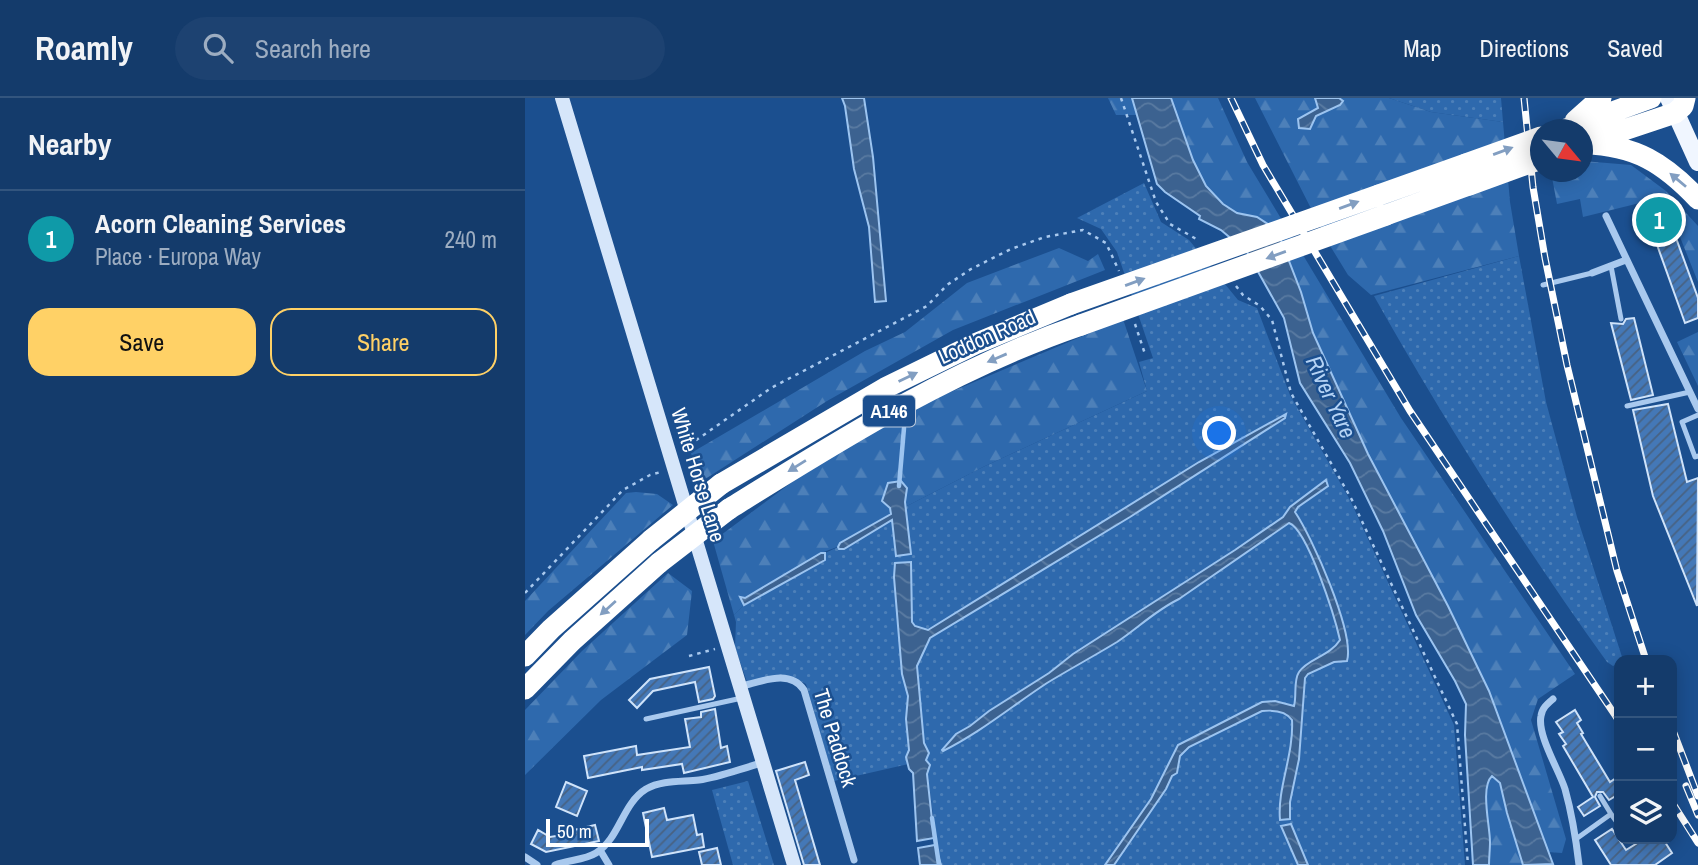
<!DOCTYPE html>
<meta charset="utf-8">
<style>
:root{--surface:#143b6b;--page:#1d4271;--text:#f1f3f6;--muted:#9dadc1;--line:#33557e;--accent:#ffd166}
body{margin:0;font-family:"Archivo Narrow",sans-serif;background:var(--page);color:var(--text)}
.controls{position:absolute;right:21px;bottom:21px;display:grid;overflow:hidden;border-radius:14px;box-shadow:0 4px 18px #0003}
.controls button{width:63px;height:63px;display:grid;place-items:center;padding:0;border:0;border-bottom:2px solid var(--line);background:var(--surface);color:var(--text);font:35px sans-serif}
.compass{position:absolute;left:1005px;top:21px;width:63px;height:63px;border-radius:50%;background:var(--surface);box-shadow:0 4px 18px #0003;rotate:119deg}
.scale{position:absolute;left:21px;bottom:18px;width:103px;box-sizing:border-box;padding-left:7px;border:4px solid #fff;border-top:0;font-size:19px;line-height:24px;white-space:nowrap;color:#fff;-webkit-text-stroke:5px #1b4f8f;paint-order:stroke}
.you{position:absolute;left:695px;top:336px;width:24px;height:24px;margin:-18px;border:5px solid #fff;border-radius:50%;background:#1a73e8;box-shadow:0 0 0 10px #1a73e833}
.badge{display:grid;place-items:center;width:46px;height:46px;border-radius:50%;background:var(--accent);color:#fff;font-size:23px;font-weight:700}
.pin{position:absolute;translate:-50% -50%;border:4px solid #fff;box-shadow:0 2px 7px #0006}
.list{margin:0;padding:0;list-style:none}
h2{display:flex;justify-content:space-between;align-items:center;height:91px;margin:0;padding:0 28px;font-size:30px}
h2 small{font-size:23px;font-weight:400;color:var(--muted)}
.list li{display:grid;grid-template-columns:46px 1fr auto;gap:21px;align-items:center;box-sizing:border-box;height:98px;padding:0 28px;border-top:2px solid var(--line)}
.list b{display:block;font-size:26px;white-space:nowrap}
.list p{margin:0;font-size:23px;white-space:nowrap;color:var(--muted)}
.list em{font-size:23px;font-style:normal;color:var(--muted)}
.actions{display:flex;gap:14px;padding:21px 28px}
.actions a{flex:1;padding:16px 0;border:2px solid var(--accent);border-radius:21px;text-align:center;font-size:24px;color:var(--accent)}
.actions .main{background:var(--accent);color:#111}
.icon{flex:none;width:38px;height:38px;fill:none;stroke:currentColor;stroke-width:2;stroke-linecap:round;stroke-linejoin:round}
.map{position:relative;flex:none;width:1173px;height:767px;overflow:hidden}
header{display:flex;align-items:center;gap:42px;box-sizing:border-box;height:98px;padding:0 35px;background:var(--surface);border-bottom:2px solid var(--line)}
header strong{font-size:33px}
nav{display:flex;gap:38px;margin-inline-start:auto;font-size:24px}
.search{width:490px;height:63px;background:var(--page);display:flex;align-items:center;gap:18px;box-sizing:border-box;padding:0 24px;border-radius:38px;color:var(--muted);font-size:26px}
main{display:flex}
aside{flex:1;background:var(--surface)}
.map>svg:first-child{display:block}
.grass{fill:url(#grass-dots)}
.forest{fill:url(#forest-firs)}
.water{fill:url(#water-waves);stroke:#9cc4f0;stroke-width:2}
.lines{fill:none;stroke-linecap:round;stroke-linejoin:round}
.stream{stroke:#9cc4f0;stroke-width:4.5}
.building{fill:url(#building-hatch);stroke:#cfe3fa;stroke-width:2}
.path{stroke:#a9c9ee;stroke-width:2.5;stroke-dasharray:3.5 5;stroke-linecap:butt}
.lane{stroke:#a9c9ee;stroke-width:5}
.street{stroke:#a9c9ee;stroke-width:7}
.secondary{stroke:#d6e6fa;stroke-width:14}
.primary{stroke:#f0f6ff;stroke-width:18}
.highway{stroke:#fff;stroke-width:21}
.rail-casing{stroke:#fff;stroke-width:7}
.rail{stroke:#1b4f8f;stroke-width:4.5;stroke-dasharray:13;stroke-linecap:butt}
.highway-bridge{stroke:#fff;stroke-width:21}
.oneway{fill:#829ec1}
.labels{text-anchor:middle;stroke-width:5;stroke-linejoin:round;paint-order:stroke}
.shield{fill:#1b4f8f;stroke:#bbcadd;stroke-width:2}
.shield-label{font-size:19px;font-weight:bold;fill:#fff}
.street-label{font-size:21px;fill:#fff;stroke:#1b4f8f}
.water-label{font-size:23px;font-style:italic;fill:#b5d3f5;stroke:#1b4f8f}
</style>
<header>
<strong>Roamly</strong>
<div class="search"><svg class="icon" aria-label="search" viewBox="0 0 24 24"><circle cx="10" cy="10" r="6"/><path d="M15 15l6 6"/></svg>Search here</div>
<nav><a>Map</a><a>Directions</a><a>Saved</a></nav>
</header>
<main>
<aside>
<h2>Nearby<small></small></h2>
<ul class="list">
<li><span class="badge" style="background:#0f9aa8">1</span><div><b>Acorn Cleaning Services</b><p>Place · Europa Way</p></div><em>240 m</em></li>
</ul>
<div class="actions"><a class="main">Save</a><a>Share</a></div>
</aside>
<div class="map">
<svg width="1173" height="767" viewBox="0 0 1173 767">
<defs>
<pattern id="grass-dots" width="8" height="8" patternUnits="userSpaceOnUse" patternTransform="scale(1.75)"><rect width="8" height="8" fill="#2e69ad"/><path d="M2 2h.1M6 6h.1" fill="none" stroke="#4d80b9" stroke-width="1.8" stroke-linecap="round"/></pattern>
<pattern id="forest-firs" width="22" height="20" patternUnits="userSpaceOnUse" patternTransform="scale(1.75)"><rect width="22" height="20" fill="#2e69ad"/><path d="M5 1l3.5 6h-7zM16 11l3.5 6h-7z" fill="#4d80b9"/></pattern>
<pattern id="water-waves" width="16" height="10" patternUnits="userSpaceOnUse" patternTransform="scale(1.75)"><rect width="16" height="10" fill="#3c6290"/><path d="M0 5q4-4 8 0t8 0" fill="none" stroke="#597aa1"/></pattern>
<pattern id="building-hatch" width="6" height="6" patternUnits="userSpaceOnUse" patternTransform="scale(1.75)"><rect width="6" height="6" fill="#4478b7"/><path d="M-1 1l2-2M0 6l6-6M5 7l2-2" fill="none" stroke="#486282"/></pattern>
</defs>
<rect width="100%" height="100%" fill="#1b4f8f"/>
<path class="grass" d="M864,0H976L978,24L906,14Z
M619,85L636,124L664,142L713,202L732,210L765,297L825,402L929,627L940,767H416L414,764L401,662L309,683L281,586C260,574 245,579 222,584L210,549L211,524L209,517L221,505L300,462V455L313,449L319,451L367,422L386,456L380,409L458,369L622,293L614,264L628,260L592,154L576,131L552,120Z
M994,158L1021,304L1052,419L1098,562H1094V565L1088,568L1082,564C997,446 920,324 849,198Z
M223,683L249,767H208L187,692Z"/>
<path class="forest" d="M583,0H607L612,17H591Z
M646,0H693L722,64L876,320L1050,576L1013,601L1006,622L1041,741L1037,755L1023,754L964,593L923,507L856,384L788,235L776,194L732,119C725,118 717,117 711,114C671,95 658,38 646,0Z
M730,0H864L906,14L978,24L985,104L994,158L846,197L823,177L804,146Z
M1058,63L1106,67L1141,93L1173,128V184L1139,99L1058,119L1055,101L1032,106L1026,74H1058Z
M534,150L563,163L573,156L580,172L428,232L302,303L174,385L166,355L340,253L380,234L442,185Z
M598,221L622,293L458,369L380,409V404L365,410L366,416L315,445L312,449L296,455L219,501L216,499L219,507L209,517L188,443L278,376L395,307Z
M1173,234V288L1152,244Z
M111,394L132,396L148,407L23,513L0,537V503L101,395Z
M143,475L167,493L162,537L76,602L0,677V612L57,553Z
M967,678L975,685L982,715L998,767H964C964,759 965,752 965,744C965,728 955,689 967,678Z"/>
<path class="water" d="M317,0H339L348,59L361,203L350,204L344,129L329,71L320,8Z
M607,0H646L668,62L681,88L698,106L712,115L732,119L752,132L776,194L788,235L843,356L923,508L964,593L1028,766L998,767L982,715L975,685L967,678C955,689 965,728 965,744C965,752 964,759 964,767H948L940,637L941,606L930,583L891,517L858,433L825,365L775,285L759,220L722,154L696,132L674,121L675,118L640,94L632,86Z
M790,0H814L818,3L815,7L791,18L785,31L774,30L773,21L793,10Z
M761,316L760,320L605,419L405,540L392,568L399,645L404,655L401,662L405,667L402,676L409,740L392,743L388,675L384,671L381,659L384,652L381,621L383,598L377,576L369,479L370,465L386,464L387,524L390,528L403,532L674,364Z
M801,382L803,388L773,409L770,414C787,439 830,535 822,563L809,564L783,576L780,580L774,661L765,704V721L755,722C752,690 769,657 767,622C761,613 747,612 737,613L664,649L655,658L652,675L647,678L641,691L589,767H580L626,701L653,647L737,604L750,603L769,608C772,598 768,583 774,574C782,561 805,558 815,542C810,520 783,432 764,425L654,501C631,512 613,530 592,544C569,558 545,571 522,585C487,608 456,634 418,653L417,652L431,636L445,628L464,613L524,575L548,556L710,452L758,419L765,409Z
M376,383L382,390L380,404L386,456L371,458L367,422L319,451H314L313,449L315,445L366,416L365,410L357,403L363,385Z
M296,455H300V462L219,507L215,499L220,500Z
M766,726L783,767H773L756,728Z
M410,747L416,767H395L393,750Z"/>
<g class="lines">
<path class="stream" d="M374,388L379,330
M407,720L414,767"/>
</g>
<path class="building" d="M1140,110L1173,200V220L1160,225L1121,116Z
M1109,220L1128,297L1106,302L1086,225L1098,226L1101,221Z
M1143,306L1162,384L1173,380L1172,508L1128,398L1108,312Z
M184,569L190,598L188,601L174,604L170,584L128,593L112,610L104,602L125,581Z
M190,611L196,650L202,648L205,664L159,675L157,666L117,672V669L63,680L59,658L111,648L112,657L165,649L160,621L176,619V614Z
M1050,612L1056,622L1052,625L1058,635L1056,636L1085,684L1094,678V696L1084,702L1078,694H1072L1070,699L1075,708L1059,718L1053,709L1068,699L1038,648L1041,646L1034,636L1038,634L1031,624Z
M280,664L284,677L270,682L295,767H279L251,673Z
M41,684L62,693L52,718L31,709Z
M139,710L142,722L168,717L172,737L177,736L179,749L127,759L118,715Z
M70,727L74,743L21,754L6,746L13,732L25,739L50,735L49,732Z
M1087,731L1101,752L1119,741H1138L1147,755L1130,767H1086L1070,742Z
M192,750L196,767H177L174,754Z"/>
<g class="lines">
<path class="path" d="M596,0L631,104L645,126L673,142
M711,188L718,197L735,208L747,222L766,295L827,402L932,626L943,767
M610,226L620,256
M157,352L246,290L402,208L422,187L446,171L486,151L520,139L558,132L581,145L594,173
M0,495L98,392L125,377L136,374
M164,558L190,551"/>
<path class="lane" d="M1086,168L1096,221
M1018,187L1067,175
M1102,308L1165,294
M1173,317L1157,324L1170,359L1173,358
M121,621L217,600
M1075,698L1086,716
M1051,741L1086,716L1094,727"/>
<path class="street" d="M1081,118L1173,311
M1067,175L1101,162
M217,588C238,583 265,571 279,592L329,762
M1028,601C1022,606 1017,610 1016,618C1012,637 1034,672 1040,691C1047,716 1051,741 1054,767
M75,752L84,767
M0,759L12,767
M30,767C43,762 60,762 71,755C95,740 97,706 121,691C137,682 157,684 174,682C196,679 217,670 237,665"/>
<path class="secondary" d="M37,0L269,767"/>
<path class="primary" d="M1144,0L1173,64"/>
<path class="highway" d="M1050,23L1076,0
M1038,32L1126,0
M1069,42L1150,15L1158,8L1160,0
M1060,46C1110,47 1139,65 1173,101
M854,97L941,66
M861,117L944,87
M196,386L360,290L450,246L546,206
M204,411C318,340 427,271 556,227
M0,558L26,531L126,442
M0,591L47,543L134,465"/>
<g class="rail-casing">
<path id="rail" d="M706,0L738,67L885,313L1094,623
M999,0L1008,89L1020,160L1042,267L1092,473L1121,562
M1147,630L1173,698
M1161,688L1173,717
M1147,704L1173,745"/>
</g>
<use href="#rail" class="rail"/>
<path class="highway-bridge" d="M941,66L1016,39
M944,87L1016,61
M546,206L854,97
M556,227L861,117
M126,442L196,386
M134,465L204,411"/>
</g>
<defs><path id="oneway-solid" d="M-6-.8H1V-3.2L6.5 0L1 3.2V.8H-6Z" transform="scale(1.75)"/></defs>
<g class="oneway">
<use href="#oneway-solid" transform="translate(978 53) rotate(-20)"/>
<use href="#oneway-solid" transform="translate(1153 82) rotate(-140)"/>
<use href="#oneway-solid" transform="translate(824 107) rotate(-20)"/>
<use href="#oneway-solid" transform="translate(751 157) rotate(160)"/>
<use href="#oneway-solid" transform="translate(610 184) rotate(-20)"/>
<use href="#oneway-solid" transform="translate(472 260) rotate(157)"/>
<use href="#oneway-solid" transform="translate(383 279) rotate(-26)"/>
<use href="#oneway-solid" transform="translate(272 368) rotate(148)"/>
<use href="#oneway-solid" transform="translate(83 510) rotate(138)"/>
</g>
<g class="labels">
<rect class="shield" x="338" y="297.5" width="52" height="31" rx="5"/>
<g class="shield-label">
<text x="364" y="320">A146</text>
</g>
<g class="street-label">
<text transform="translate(462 239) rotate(-24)" y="7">Loddon Road</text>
<text transform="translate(173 377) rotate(73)" y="7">White Horse Lane</text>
<text transform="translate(310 640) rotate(73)" y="7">The Paddock</text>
</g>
<g class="water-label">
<text transform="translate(806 299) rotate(65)" y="8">River Yare</text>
</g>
</g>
</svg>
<div class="controls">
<button>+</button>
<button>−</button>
<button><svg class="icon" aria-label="layers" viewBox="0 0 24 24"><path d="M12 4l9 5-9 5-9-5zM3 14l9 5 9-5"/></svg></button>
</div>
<svg class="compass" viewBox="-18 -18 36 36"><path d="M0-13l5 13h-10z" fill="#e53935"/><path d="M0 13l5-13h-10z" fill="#9dadc1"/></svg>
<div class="scale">50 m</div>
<div class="you"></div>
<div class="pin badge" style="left:1134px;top:122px;background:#0f9aa8">1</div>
</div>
</main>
